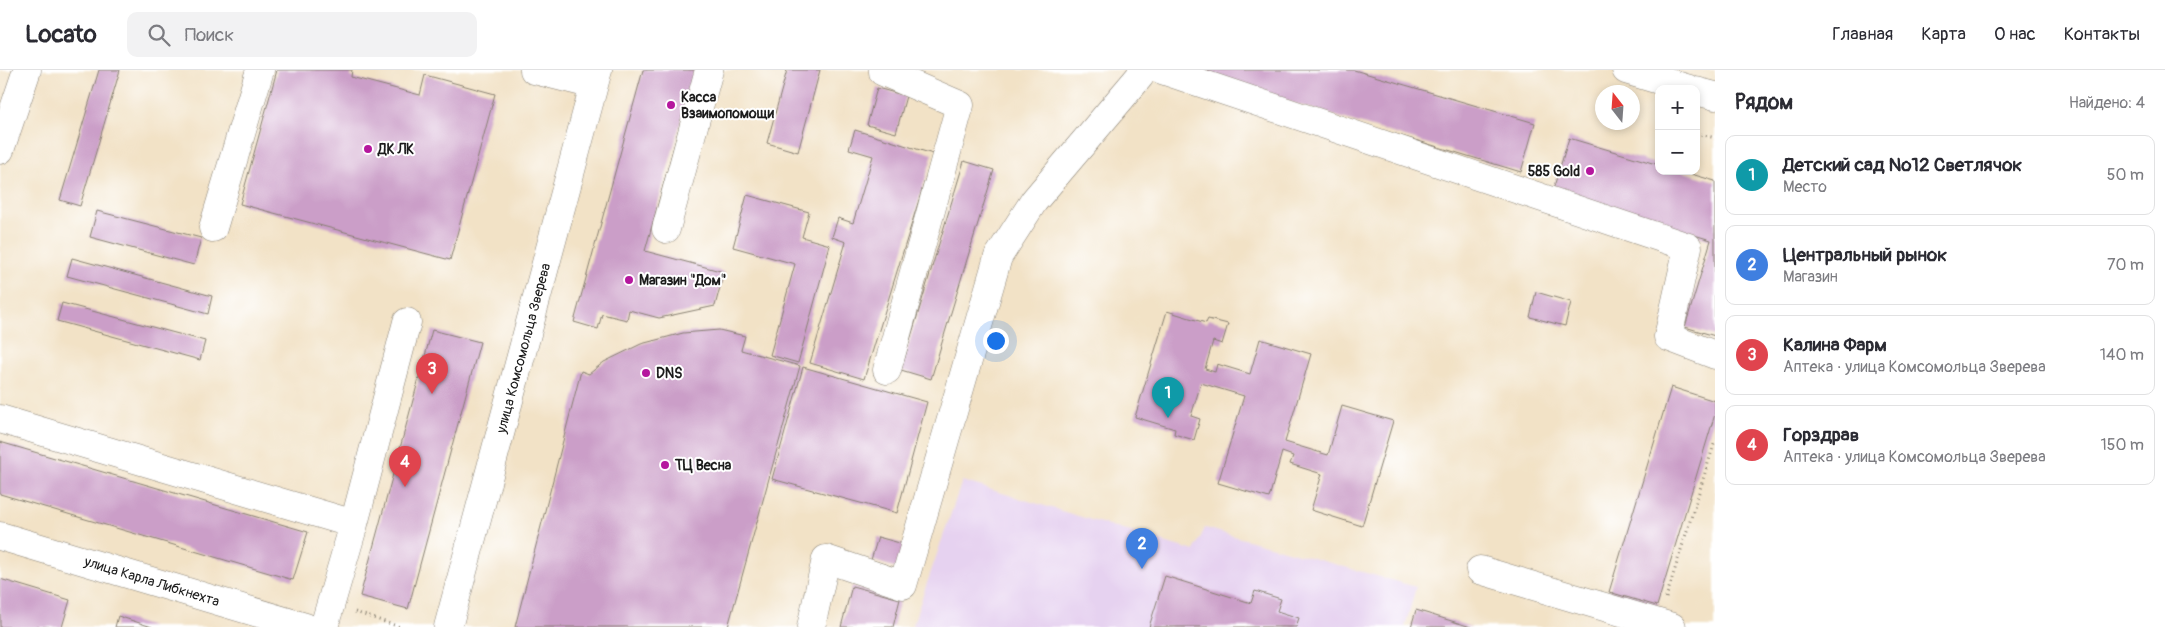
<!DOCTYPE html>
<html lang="ru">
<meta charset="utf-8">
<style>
:root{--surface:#fff;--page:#f2f2f3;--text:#2b2b33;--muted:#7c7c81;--line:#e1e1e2;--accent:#d93025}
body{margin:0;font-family:Pangolin,sans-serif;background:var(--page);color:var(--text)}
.controls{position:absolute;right:15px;top:15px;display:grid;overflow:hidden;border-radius:10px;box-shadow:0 2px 8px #0003}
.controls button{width:45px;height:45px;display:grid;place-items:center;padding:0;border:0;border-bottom:1px solid var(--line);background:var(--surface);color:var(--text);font:25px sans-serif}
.compass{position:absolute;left:1595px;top:15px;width:45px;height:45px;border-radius:50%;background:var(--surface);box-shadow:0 2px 8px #0003;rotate:343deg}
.you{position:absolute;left:995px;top:270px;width:18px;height:18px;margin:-12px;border:4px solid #fff;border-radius:50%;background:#1a73e8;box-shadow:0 0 0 8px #1a73e833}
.badge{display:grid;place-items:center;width:32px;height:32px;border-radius:50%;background:var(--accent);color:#fff;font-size:16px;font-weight:700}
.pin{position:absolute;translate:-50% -41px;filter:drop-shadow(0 1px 2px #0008)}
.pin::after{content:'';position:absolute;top:26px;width:18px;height:15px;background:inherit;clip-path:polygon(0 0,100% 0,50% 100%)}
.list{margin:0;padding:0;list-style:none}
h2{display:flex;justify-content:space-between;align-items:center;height:65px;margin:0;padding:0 20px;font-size:21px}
h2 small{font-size:16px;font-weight:400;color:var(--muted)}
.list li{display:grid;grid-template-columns:32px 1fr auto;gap:15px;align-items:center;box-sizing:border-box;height:80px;margin:0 10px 10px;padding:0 10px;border:1px solid var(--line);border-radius:10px}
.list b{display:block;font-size:19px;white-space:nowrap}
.list p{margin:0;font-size:16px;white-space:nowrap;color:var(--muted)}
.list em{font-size:16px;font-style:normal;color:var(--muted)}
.icon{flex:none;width:28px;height:28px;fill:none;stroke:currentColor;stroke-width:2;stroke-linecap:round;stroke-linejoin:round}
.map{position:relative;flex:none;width:1715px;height:557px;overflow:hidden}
header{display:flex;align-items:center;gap:30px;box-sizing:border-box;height:70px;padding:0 25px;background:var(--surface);border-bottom:1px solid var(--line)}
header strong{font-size:24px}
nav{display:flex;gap:28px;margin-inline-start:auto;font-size:18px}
.search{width:350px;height:45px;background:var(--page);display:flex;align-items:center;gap:12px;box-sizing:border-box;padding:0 18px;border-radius:10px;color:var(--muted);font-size:19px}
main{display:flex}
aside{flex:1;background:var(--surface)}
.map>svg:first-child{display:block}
.built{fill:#e6d2f0}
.building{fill:#cb9ec8}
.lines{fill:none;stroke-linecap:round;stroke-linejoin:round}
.minor-casing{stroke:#877f71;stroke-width:29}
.major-casing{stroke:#877f71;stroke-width:29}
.path{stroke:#877f71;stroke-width:3;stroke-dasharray:1 4;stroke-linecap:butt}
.minor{stroke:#fff;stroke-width:28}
.major{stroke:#fff;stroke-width:28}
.poi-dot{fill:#b5179e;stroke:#fff;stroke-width:2}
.labels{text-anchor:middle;stroke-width:4;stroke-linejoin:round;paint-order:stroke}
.poi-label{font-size:14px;font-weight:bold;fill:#1c1c1c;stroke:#fff;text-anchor:start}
.street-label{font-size:14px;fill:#1c1c1c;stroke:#fff}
</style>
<header>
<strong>Locato</strong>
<div class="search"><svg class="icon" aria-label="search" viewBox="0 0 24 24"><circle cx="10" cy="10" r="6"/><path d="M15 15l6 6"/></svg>Поиск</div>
<nav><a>Главная</a><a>Карта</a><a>О нас</a><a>Контакты</a></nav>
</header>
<main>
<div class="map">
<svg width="1715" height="557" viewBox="0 0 1715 557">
<rect width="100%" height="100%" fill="#fff"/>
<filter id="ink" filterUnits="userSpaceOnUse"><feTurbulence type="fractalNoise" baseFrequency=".02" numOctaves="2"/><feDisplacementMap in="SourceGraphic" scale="10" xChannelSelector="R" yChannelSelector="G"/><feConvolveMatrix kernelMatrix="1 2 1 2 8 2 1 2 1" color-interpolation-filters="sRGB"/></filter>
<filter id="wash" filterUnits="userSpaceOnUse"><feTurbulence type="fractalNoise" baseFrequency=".0096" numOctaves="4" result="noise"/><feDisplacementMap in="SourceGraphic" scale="20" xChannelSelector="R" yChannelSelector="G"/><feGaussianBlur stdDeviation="1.12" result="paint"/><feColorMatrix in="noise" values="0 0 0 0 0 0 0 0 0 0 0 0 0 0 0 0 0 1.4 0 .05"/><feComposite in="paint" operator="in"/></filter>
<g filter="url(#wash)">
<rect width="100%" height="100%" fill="#f2e2c6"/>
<path class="built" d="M962,411L1194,481L1205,458L1416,517L1405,557H912Z"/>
<g id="blocks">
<path class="building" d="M99,0H120L80,136L60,130Z
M277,0H352L351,7L420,25L425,5L495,24L450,190L240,134Z
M643,0H695L645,181L724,202L715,236L659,248L629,240L627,250L602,244L598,259L574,252Z
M787,0H820L798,82L767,73Z
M1183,0H1354L1535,53L1521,102Z
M877,18L906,26L896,63L867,55Z
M855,60L933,84L864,309L810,293L846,172L832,167L838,148L853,153L873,86L849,79Z
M1569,68L1659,95V101H1681L1715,111V266L1685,257L1711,170L1552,123Z
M964,91L994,100L931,309L901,300Z
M747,125L809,142L802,167L830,175L798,293L770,285L795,194L733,177Z
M97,141L201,168L194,195L90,167Z
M72,188L212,226L208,244L67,206Z
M1536,222L1571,232L1565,256L1530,247Z
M62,233L205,271L200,290L57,251Z
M1167,241L1206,253L1208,249L1228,254L1222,274L1213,271L1205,299L1215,302L1217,294L1250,304L1260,269L1311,284L1285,372L1328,385L1342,336L1393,351L1362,456L1311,440L1322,404L1290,394L1293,386L1282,382L1269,428L1218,413L1244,326L1201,313L1191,346L1200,349L1194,370L1174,364L1175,359L1135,347Z
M432,260L480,272L408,539L360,526Z
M719,260L745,266L741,280L800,296L728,557H515L581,301L589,304L604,292L641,274L683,263Z
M803,297L927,332L897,443L772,409Z
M1671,317L1715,331V344L1657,536L1609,522Z
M0,372L308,462L293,510L0,424Z
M878,467L907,475L900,499L871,490Z
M1165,506L1251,533L1255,521L1281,529L1277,541L1299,548L1296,557H1149Z
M0,509L70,530L62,557H0Z
M852,516L900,529L893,557H841Z
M1416,540L1471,557H1411Z
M118,546L152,557H115Z"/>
</g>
</g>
<g filter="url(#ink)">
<use href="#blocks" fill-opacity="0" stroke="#877f71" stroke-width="1"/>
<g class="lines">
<g class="minor-casing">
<path id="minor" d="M534,0L594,15
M883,0V2L960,35L887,300
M1162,0L1688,177L1668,267L1715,285
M0,80L27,0
M213,158L260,0
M666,159L709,0
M0,349L354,454L324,557
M354,454L407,252
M0,466L305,557
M1480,500L1672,557
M448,557L598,0
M811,557L826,489L903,515L998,187L1034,131L1140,6L1142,0"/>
</g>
<g class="major-casing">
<path id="major" d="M1626,0L1689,19
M1696,21L1715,26"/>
</g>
<path class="path" d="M1696,63L1715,68
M1666,528L1715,371
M355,542L400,557"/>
<use href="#minor" class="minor"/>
<use href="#major" class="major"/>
</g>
</g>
<g class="poi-dot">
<circle cx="671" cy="35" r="5"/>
<circle cx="368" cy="79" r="5"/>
<circle cx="1590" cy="101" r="5"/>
<circle cx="629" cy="210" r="5"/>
<circle cx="646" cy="303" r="5"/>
<circle cx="665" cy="395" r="5"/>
</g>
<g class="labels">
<g class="poi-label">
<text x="681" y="32">Касса<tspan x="681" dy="16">Взаимопомощи</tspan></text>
<text x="378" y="84">ДК ЛК</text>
<text x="1580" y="106" text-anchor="end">585 Gold</text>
<text x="639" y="215">Магазин "Дом"</text>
<text x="656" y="308">DNS</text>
<text x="675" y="400">ТЦ Весна</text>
</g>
<g class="street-label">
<text transform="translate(523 278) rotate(-75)" y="5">улица Комсомольца Зверева</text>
<text transform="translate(152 511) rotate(17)" y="5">улица Карла Либкнехта</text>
</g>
</g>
</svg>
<div class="controls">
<button>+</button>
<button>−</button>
</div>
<svg class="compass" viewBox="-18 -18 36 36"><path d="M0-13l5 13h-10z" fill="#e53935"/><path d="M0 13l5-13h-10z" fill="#7c7c81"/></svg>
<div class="you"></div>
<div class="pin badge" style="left:1168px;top:348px;background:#0f9aa8">1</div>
<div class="pin badge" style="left:1142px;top:499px;background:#3f7fe0">2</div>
<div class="pin badge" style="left:432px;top:324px;background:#e0444e">3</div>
<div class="pin badge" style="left:405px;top:417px;background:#e0444e">4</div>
</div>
<aside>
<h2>Рядом<small>Найдено: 4</small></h2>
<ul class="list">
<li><span class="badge" style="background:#0f9aa8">1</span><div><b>Детский сад №12 Светлячок</b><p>Место</p></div><em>50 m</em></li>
<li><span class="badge" style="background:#3f7fe0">2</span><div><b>Центральный рынок</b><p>Магазин</p></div><em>70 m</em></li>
<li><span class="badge" style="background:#e0444e">3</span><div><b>Калина Фарм</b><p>Аптека · улица Комсомольца Зверева</p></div><em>140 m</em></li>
<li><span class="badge" style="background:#e0444e">4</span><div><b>Горздрав</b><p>Аптека · улица Комсомольца Зверева</p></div><em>150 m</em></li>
</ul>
</aside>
</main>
